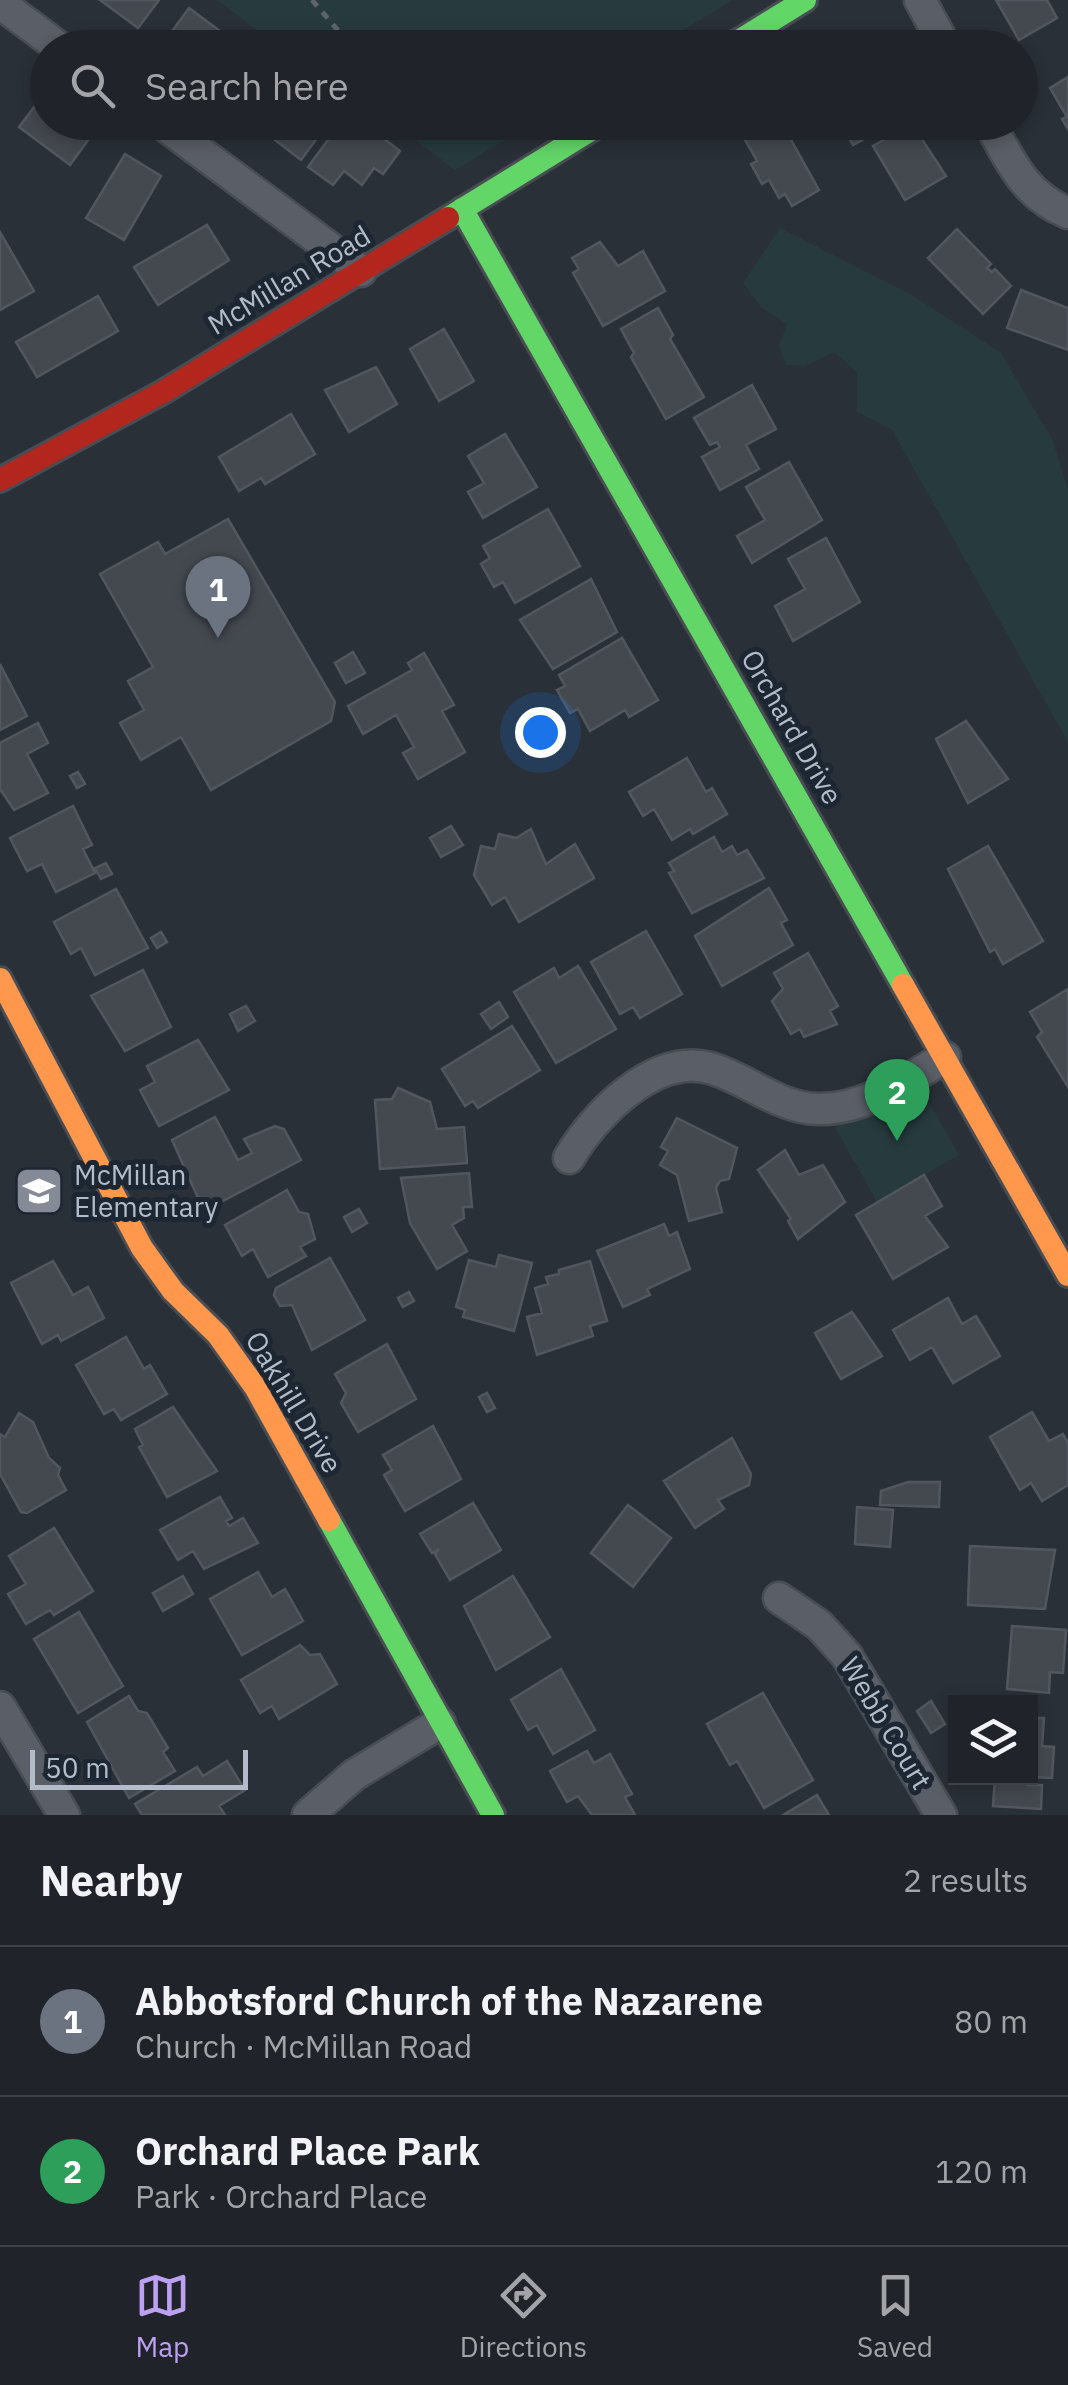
<!DOCTYPE html>
<meta charset="utf-8">
<style>
:root{--surface:#20242a;--page:#282c32;--text:#f1f3f6;--muted:#a2a4a8;--line:#3d4147;--accent:#bca0f2}
body{margin:0;font-family:"IBM Plex Sans",sans-serif;background:var(--page);color:var(--text)}
.controls{position:absolute;right:30px;bottom:30px;display:grid;overflow:hidden;border-radius:0px;box-shadow:0 5px 15px #0003}
.controls button{width:90px;height:90px;display:grid;place-items:center;padding:0;border:0;border-bottom:2px solid var(--line);background:var(--surface);color:var(--text);font:50px sans-serif}
.scale{position:absolute;left:30px;bottom:25px;width:218px;box-sizing:border-box;padding-left:10px;border:5px solid #b4bcc9;border-top:0;font-size:28px;line-height:35px;white-space:nowrap;color:#b4bcc9;-webkit-text-stroke:8px #1d2633;paint-order:stroke}
.you{position:absolute;left:540px;top:732px;width:35px;height:35px;margin:-25px;border:8px solid #fff;border-radius:50%;background:#1a73e8;box-shadow:0 0 0 15px #1a73e833}
.badge{display:grid;place-items:center;width:65px;height:65px;border-radius:50%;background:var(--accent);color:#fff;font-size:32px;font-weight:700}
.pin{position:absolute;translate:-50% -82px;filter:drop-shadow(0 2px 5px #0008)}
.pin::after{content:'';position:absolute;top:52px;width:35px;height:30px;background:inherit;clip-path:polygon(0 0,100% 0,50% 100%)}
.list{margin:0;padding:0;list-style:none}
h2{display:flex;justify-content:space-between;align-items:center;height:130px;margin:0;padding:0 40px;font-size:42px}
h2 small{font-size:32px;font-weight:400;color:var(--muted)}
.list li{display:grid;grid-template-columns:65px 1fr auto;gap:30px;align-items:center;box-sizing:border-box;height:150px;padding:0 40px;border-top:2px solid var(--line)}
.list b{display:block;font-size:38px;white-space:nowrap}
.list p{margin:0;font-size:32px;white-space:nowrap;color:var(--muted)}
.list em{font-size:32px;font-style:normal;color:var(--muted)}
.icon{flex:none;width:55px;height:55px;fill:none;stroke:currentColor;stroke-width:2;stroke-linecap:round;stroke-linejoin:round}
.map{position:relative;flex:none;width:1068px;height:1815px;overflow:hidden}
.search{position:absolute;background:var(--surface);box-shadow:0 5px 15px #0003;left:30px;right:30px;top:30px;height:110px;display:flex;align-items:center;gap:25px;box-sizing:border-box;padding:0 35px;border-radius:55px;color:var(--muted);font-size:38px}
.sheet{height:430px;background:var(--surface)}
nav{display:flex;justify-content:space-around;align-items:center;box-sizing:border-box;height:140px;border-top:2px solid var(--line);background:var(--surface);font-size:28px;color:var(--muted)}
nav a{display:grid;justify-items:center;gap:5px}
nav .on{color:var(--accent)}
.map>svg:first-child{display:block}
.green{fill:#273a3e}
.building{fill:#444950;stroke:#52575f;stroke-width:2.5}
.lines{fill:none;stroke-linecap:round;stroke-linejoin:round}
.street-casing{stroke:#484c53;stroke-width:35}
.fast-casing{stroke:#484c53;stroke-width:28}
.slow-casing{stroke:#484c53;stroke-width:28}
.jam-casing{stroke:#484c53;stroke-width:28}
.path{stroke:#5d636a;stroke-width:5;stroke-dasharray:8 8;stroke-linecap:butt}
.street{stroke:#5a5e66;stroke-width:30}
.fast{stroke:#63d668;stroke-width:22}
.slow{stroke:#ff974d;stroke-width:22}
.jam{stroke:#b3261e;stroke-width:22}
.labels{text-anchor:middle;stroke-width:10;stroke-linejoin:round;paint-order:stroke}
.street-label{font-size:28px;fill:#b4bcc9;stroke:#1d2633}
.poi-label{font-size:28px;fill:#b4bcc9;stroke:#1d2633;text-anchor:start}
</style>
<div class="map">
<svg width="1068" height="1815" viewBox="0 0 1068 1815">
<rect width="100%" height="100%" fill="#2a3038"/>
<path class="green" d="M217,0H733L655,47L295,48L284,39L278,46Z
M393,123H533L455,170Z
M780,228L912,295L1001,353L1053,441L1068,490V742L892,430L857,412V372L834,352L805,366L786,365L779,346L787,324L761,307L743,283Z
M925,1095L959,1155L877,1202L835,1127Z"/>
<path class="building" d="M100,0H159L138,28Z
M996,0H1047L1057,18L1019,40Z
M189,8L243,48H173L165,41Z
M1068,77V129L1062,119L1067,117L1050,88Z
M44,94L48,122H90L97,128L70,165L19,127Z
M246,122H329L301,160L275,140L279,134L267,125L257,130Z
M341,122H362L400,151L383,174L374,168L362,185L344,171L333,185L308,167Z
M753,122H781L819,190L792,206L785,194L779,198L769,180L762,184L751,164L757,161L744,138Z
M841,122H895L853,145Z
M912,124L946,176L905,200L873,146Z
M125,154L161,176L124,240L86,218Z
M207,225L229,260L158,305L134,267Z
M957,229L991,264L987,268L992,272L995,269L1011,286L983,314L928,258Z
M0,232L34,291L0,310Z
M600,242L618,266L643,251L665,291L603,326L573,273L579,269L572,258Z
M1021,290L1068,308V350L1007,328Z
M98,296L118,331L37,377L16,342Z
M658,308L673,335L670,339L704,397L666,419L631,357L634,353L621,329Z
M444,329L474,381L439,401L410,349Z
M376,367L397,404L349,432L325,390Z
M752,385L776,429L746,445L759,469L720,490L702,457L720,447L717,442L710,445L694,418Z
M291,414L315,454L265,484L261,478L239,491L219,457Z
M505,434L537,487L483,518L468,492L484,483L468,456Z
M789,462L822,520L752,563L737,536L765,520L746,487Z
M548,509L580,566L515,603L503,582L494,587L481,564L490,558L483,546Z
M228,519L335,702L331,721L211,790L181,737L141,760L120,723L144,710L128,681L153,667L100,574L158,542L165,554Z
M826,538L860,602L793,641L775,606L805,589L788,559Z
M591,579L617,632L553,669L520,620Z
M622,638L658,700L629,717L625,710L590,731L578,709L570,713L557,690L565,686L559,675Z
M353,652L365,673L346,683L335,663Z
M424,653L454,705L442,711L465,752L418,779L403,753L414,747L396,715L363,734L348,706L412,670L408,663Z
M0,664L27,716L0,730Z
M966,721L1008,779L968,803L936,739Z
M38,723L48,743L27,754L48,793L14,810L0,789V743Z
M687,758L706,792L712,788L727,814L693,834L690,829L672,840L654,809L643,816L629,792Z
M78,772L85,784L77,788L70,776Z
M73,806L92,845L83,849L95,873L56,892L42,864L27,871L10,838Z
M451,826L463,845L441,857L430,838Z
M531,829L546,864L575,844L594,878L519,922L505,897L492,905L474,875L481,846L495,849L499,834L516,838Z
M714,837L722,852L732,846L737,855L747,850L764,878L692,913L669,873L674,871L669,863Z
M988,846L1043,941L1003,964L995,949L990,952L948,869Z
M106,863L112,874L101,879L95,868Z
M769,888L787,920L781,923L793,945L722,986L695,936Z
M116,889L148,948L95,975L81,948L71,954L54,922Z
M646,931L682,994L640,1018L633,1007L620,1014L591,962Z
M161,932L167,942L157,948L151,938Z
M808,953L838,1006L830,1011L837,1024L804,1037L800,1029L791,1034L772,1001L783,989L774,973Z
M578,966L616,1029L556,1063L514,992L554,968L559,978Z
M143,970L171,1027L125,1051L91,996Z
M1068,989V1087L1037,1037L1042,1032L1030,1012Z
M499,1002L508,1017L491,1029L481,1014Z
M246,1006L255,1021L238,1031L230,1014Z
M512,1026L540,1070L478,1108L473,1101L465,1106L442,1069Z
M198,1040L229,1090L159,1126L140,1090L155,1082L147,1066Z
M398,1088L430,1102L437,1129L464,1127L467,1163L380,1169L375,1100L392,1099Z
M215,1117L238,1160L252,1153L244,1139L275,1126L284,1129L301,1160L204,1211L172,1140Z
M677,1118L737,1148L729,1179L720,1181L716,1188L722,1212L689,1221L677,1175L660,1165L668,1151L661,1147Z
M785,1150L799,1175L823,1165L845,1202L798,1239L788,1221L791,1219L758,1170Z
M469,1173L472,1207H463L464,1218L452,1225L467,1251L437,1269L410,1223L401,1178Z
M924,1175L942,1206L925,1216L948,1247L893,1279L856,1215Z
M287,1190L299,1212L308,1214L315,1239L300,1247L306,1256L268,1277L253,1249L242,1256L225,1225Z
M359,1209L367,1223L352,1232L344,1217Z
M664,1224L669,1236L677,1232L690,1269L647,1289L650,1295L623,1307L597,1251Z
M499,1255L532,1263L514,1331L463,1317L465,1310L456,1307L469,1260L496,1267Z
M330,1258L365,1320L312,1350L292,1305L280,1306L274,1295L276,1288Z
M53,1261L73,1295L88,1287L104,1318L61,1341L58,1335L42,1344L11,1283Z
M590,1261L607,1321L590,1326L593,1336L537,1355L527,1317L542,1313L535,1288L548,1284L546,1277L559,1274V1270Z
M409,1292L414,1301L403,1307L398,1298Z
M948,1298L962,1324L976,1316L1000,1356L953,1383L932,1347L910,1360L893,1330Z
M852,1312L882,1356L841,1379L815,1333Z
M126,1337L144,1369L150,1365L167,1394L121,1420L114,1409L104,1414L76,1365Z
M387,1344L416,1399L358,1432L341,1403L346,1393L335,1374Z
M487,1393L495,1408L487,1412L479,1397Z
M173,1407L217,1471L167,1497L139,1447L143,1445L135,1429Z
M1032,1412L1049,1441L1063,1434L1068,1443V1485L1042,1501L1031,1483L1020,1490L990,1437Z
M19,1413L33,1422L49,1458L60,1468L58,1475L66,1490L27,1513L21,1512L0,1474V1434L5,1437Z
M433,1426L461,1479L405,1511L384,1475L392,1470L383,1455Z
M732,1438L751,1474L749,1485L718,1500L724,1509L695,1528L664,1481Z
M908,1482H940L939,1507L880,1505L881,1491Z
M220,1497L232,1518L226,1521L229,1526L243,1518L258,1543L204,1569L193,1551L178,1560L160,1530Z
M473,1503L501,1550L450,1580L435,1554L439,1549L432,1553L420,1534Z
M628,1505L671,1538L633,1587L591,1553Z
M857,1507L893,1510L890,1547L855,1544Z
M54,1528L93,1591L54,1615L50,1610L26,1624L8,1594L26,1584L9,1556Z
M970,1546L1055,1550L1045,1609L968,1605Z
M258,1572L272,1597L285,1589L303,1621L242,1655L210,1599Z
M183,1576L193,1594L163,1611L153,1593Z
M513,1576L550,1637L496,1670L464,1606Z
M79,1612L123,1686L78,1713L34,1639Z
M1012,1626L1066,1630L1063,1673L1050,1672L1049,1693L1007,1689Z
M300,1645L310,1655L320,1654L337,1684L279,1719L272,1706L260,1713L241,1680Z
M561,1669L595,1730L553,1754L537,1725L528,1730L511,1700Z
M763,1693L813,1780L764,1808L737,1761L730,1765L707,1724Z
M129,1696L138,1711L147,1713L168,1748L163,1752L175,1771L129,1798L87,1722Z
M931,1701L945,1724L931,1733L917,1711Z
M1030,1718H1044L1042,1746L1054,1747L1052,1778L1030,1777Z
M587,1751L594,1763L610,1754L632,1794L625,1797L635,1815H592L578,1796L567,1802L550,1771Z
M227,1761L245,1790L219,1806L225,1815H142L135,1804L197,1767L203,1776Z
M995,1778H1027V1785H1042L1041,1809L993,1806Z
M817,1795L829,1815H783Z"/>
<g class="lines">
<g class="street-casing">
<path id="street" d="M920,0L946,48
M0,3L60,48
M160,122L361,271
M989,122C1010,161 1025,196 1068,213
M569,1158C594,1115 654,1053 710,1068C746,1078 780,1109 818,1109C864,1110 907,1080 945,1057
M779,1598L819,1625L847,1656L941,1815
M0,1707L64,1815
M308,1815L354,1775L440,1723"/>
</g>
<g class="fast-casing">
<path id="fast" d="M727,48L805,0
M462,209L903,985
M448,218L604,122
M329,1520L493,1815"/>
</g>
<g class="slow-casing">
<path id="slow" d="M0,979L142,1248L173,1291L218,1335L255,1387L329,1520
M903,985L1068,1275"/>
</g>
<g class="jam-casing">
<path id="jam" d="M0,480L163,392L448,218"/>
</g>
<path class="path" d="M312,0L353,48"/>
<use href="#street" class="street"/>
<use href="#fast" class="fast"/>
<use href="#slow" class="slow"/>
<use href="#jam" class="jam"/>
</g>
<defs>
<g id="school-square" transform="scale(2.5)"><rect x="-9" y="-9" width="18" height="18" rx="4" fill="#848b96" stroke="#1d2633"/><path d="M0-5L7-2L0 1L-7-2ZM-4 1L0 2.5L4 1V4Q0 6-4 4Z" fill="#fff"/></g>
</defs>
<g fill-rule="evenodd">
<use href="#school-square" x="39" y="1191"/>
</g>
<g class="labels">
<g class="street-label">
<text transform="translate(289 280) rotate(-31)" y="10">McMillan Road</text>
<text transform="translate(792 727) rotate(60)" y="10">Orchard Drive</text>
<text transform="translate(294 1402) rotate(59)" y="10">Oakhill Drive</text>
<text transform="translate(886 1723) rotate(59)" y="10">Webb Court</text>
</g>
<g class="poi-label">
<text x="74" y="1185">McMillan<tspan x="74" dy="32">Elementary</tspan></text>
</g>
</g>
</svg>
<div class="controls">
<button><svg class="icon" aria-label="layers" viewBox="0 0 24 24"><path d="M12 4l9 5-9 5-9-5zM3 14l9 5 9-5"/></svg></button>
</div>
<div class="scale">50 m</div>
<div class="you"></div>
<div class="pin badge" style="left:218px;top:638px;background:#6b7280">1</div>
<div class="pin badge" style="left:897px;top:1141px;background:#2e9e5b">2</div>
<div class="search"><svg class="icon" aria-label="search" viewBox="0 0 24 24"><circle cx="10" cy="10" r="6"/><path d="M15 15l6 6"/></svg>Search here</div>
</div>
<section class="sheet">
<h2>Nearby<small>2 results</small></h2>
<ul class="list">
<li><span class="badge" style="background:#6b7280">1</span><div><b>Abbotsford Church of the Nazarene</b><p>Church · McMillan Road</p></div><em>80 m</em></li>
<li><span class="badge" style="background:#2e9e5b">2</span><div><b>Orchard Place Park</b><p>Park · Orchard Place</p></div><em>120 m</em></li>
</ul>
</section>
<nav>
<a class="on"><svg class="icon" aria-label="map" viewBox="0 0 24 24"><path d="M3 6l6-2 6 2 6-2v14l-6 2-6-2-6 2zM9 4v14M15 6v14"/></svg>Map</a>
<a><svg class="icon" aria-label="directions" viewBox="0 0 24 24"><path d="M12 3l9 9-9 9-9-9zM9 14v-3h6M13 9l2 2-2 2"/></svg>Directions</a>
<a><svg class="icon" aria-label="saved" viewBox="0 0 24 24"><path d="M7 4h10v16l-5-4-5 4z"/></svg>Saved</a>
</nav>
